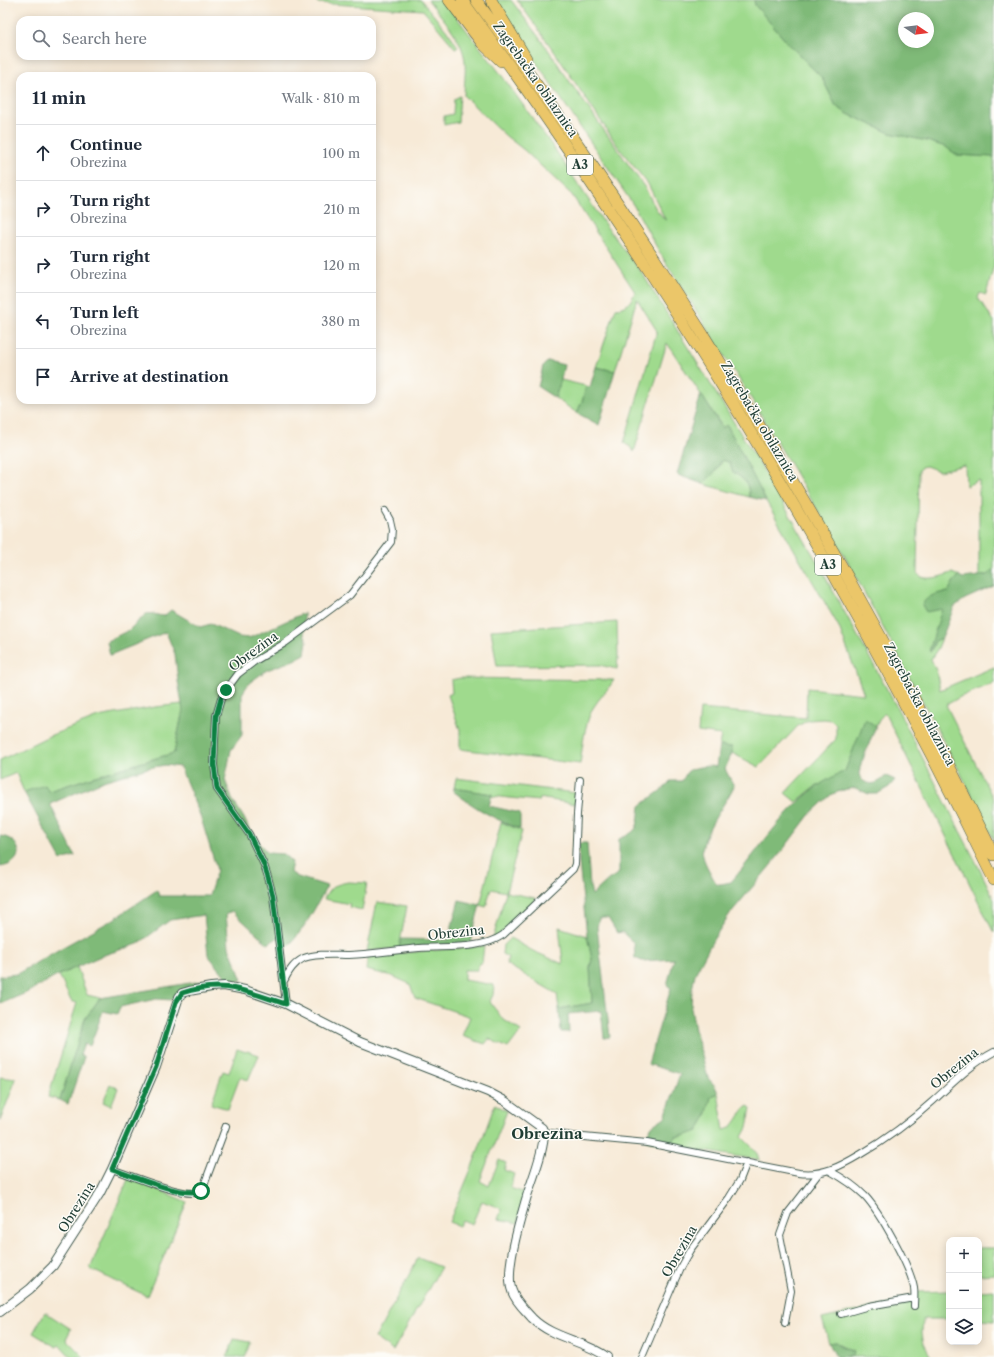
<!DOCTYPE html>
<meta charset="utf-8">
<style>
:root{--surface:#fff;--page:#f2f2f3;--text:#1f2937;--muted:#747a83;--line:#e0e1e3}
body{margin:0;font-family:"Libre Caslon Text",serif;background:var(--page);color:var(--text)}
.controls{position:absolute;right:12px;bottom:12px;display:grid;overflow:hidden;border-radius:8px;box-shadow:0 2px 10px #0003}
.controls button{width:36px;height:36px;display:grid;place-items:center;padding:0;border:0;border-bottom:1px solid var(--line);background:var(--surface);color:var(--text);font:20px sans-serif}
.compass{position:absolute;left:898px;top:12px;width:36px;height:36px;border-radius:50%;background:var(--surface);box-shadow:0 2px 10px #0003;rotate:103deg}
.stop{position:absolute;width:12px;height:12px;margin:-9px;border:3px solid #0b8043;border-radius:50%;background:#fff}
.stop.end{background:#0b8043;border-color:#fff;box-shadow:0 1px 4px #0008}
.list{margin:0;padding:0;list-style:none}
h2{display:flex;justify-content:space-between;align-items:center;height:52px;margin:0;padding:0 16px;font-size:17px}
h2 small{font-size:13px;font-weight:400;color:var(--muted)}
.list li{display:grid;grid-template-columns:26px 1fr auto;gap:12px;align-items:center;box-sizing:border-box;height:56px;padding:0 16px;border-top:1px solid var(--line)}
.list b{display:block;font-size:15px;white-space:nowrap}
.list p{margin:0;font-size:13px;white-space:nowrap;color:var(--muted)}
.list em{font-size:13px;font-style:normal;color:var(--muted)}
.icon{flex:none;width:22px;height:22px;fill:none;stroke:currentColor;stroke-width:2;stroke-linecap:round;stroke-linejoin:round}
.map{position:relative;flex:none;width:994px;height:1357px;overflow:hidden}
.search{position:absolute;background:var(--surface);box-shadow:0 2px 10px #0003;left:16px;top:16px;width:360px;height:44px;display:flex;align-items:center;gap:10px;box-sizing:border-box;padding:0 14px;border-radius:12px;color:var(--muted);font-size:15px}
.panel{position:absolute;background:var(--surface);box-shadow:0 2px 10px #0003;left:16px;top:72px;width:360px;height:332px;border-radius:12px}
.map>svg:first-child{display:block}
.green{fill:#9fda8d;stroke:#5f8c60}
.forest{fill:#7fba78;stroke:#4f7c56;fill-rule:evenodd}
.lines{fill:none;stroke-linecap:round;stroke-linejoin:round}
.minor-casing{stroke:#3f574c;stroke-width:8}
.tertiary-casing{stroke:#3f574c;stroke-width:10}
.motorway-casing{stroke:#3f574c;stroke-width:12}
.minor{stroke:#fff;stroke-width:6}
.tertiary{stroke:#fff;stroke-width:8}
.motorway{stroke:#ebc669;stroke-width:11}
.route{stroke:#0b8043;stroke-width:5}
.labels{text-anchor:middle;stroke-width:3;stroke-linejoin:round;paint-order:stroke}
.shield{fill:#fdfcf7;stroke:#62766e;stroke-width:1}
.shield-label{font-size:12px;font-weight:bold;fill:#1f3d34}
.street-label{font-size:13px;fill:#1f3d34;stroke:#fdfcf7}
.quarter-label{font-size:15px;font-weight:bold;fill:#1f3d34;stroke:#fdfcf7}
</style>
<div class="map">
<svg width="994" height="1357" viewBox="0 0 994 1357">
<rect width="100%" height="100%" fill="#fdfcf7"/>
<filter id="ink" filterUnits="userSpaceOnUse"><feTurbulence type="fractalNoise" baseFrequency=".025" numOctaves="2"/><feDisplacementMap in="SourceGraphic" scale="8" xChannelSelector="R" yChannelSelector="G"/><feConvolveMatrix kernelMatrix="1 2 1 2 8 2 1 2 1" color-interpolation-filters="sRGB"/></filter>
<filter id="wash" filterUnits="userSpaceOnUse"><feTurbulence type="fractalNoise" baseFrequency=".012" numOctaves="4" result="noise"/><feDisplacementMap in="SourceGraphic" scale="16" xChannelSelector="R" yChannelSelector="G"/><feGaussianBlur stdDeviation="0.9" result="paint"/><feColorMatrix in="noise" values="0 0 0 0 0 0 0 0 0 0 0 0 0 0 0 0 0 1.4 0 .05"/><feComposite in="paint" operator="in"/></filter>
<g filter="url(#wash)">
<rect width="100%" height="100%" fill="#f7ead7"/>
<path class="green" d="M315,0H421L451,36L458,47L455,48L423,10L318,3Z
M428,0H443L500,73L556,151L606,226L642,273L767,476L815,558L895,704L980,870L994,899V933L885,713L881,717L876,726L865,720L845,771L812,789L796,802L785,793L836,739V725L831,720L824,719L808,720L798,726L759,767L732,753V747L719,746L721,735L698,732L700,709L806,718L807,688L864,694L839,627L766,501L727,425L723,428L667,343L634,452L632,448L624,443L657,331L637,299L615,371L596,367L616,308C627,307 631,302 635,292L572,195L524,150L506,136L464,96C464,85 466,73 465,61C462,37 442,18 428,0Z
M494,0H511L547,48L572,85L645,188L656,209L666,221L648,184L619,148L556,54L517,0H754L755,5L785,40L822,78L836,106L848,114L890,133L927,141L946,147L957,155L994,157V265L986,295L980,293L978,298L994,321V569L988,575L979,577V480L966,486L965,465L939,471L926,466L921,467L919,471L917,573C924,583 942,576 952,573L959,576L954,581L948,592L935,594L943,609L931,651L935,641L942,638L938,648L931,659L936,670L940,690L994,667V683L960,697L946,705L994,800V840L960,772L877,616L844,555L754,403L660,253L634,206Z
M460,96L458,122L444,125V116L453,114L454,99Z
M561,380L586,386L583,399L577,413L555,398Z
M723,460L730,463L732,471C744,480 749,481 749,497L703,484L715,472Z
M617,622L618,657L617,669L599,665L497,666L491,630Z
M460,678L614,680C608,690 599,698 593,708C584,725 583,745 580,764L460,749V730L448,695L452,693L451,680Z
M182,704L183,710L174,753L102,774L49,791L45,786L24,792L16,773L0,780V760L49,736L98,717L155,707Z
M456,778L576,793L575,804L539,798V801L491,796L492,794L454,788Z
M501,822L522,831L506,892L535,898L534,903L502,933L493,939L506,892L491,889L486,907L480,905Z
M348,882L367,883L362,910L349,907L350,904L324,899C331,886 334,885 348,882Z
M377,902L407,906L399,948L367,951Z
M559,927L587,936L592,959L590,967L592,1003L559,1009L557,994L506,964L508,957L502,954L503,945L510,938L533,951L563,964Z
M484,946L482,963H479L477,970H464V980L494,985L493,995L490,1001C493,1009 498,1010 501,1018L521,1031L508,1048L489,1039L485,1044L462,1036L470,1017L468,1016L415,998L410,984L392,976L366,970L368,956Z
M77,967L87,995L100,998L85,1019L60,1100L48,1097L77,1003L71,1001L59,975Z
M237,1049L246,1052L247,1051L259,1055L248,1080L240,1077L228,1109L211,1104L223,1071L229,1073Z
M0,1077L16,1079L0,1121Z
M110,1085L118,1088L111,1106L103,1102Z
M718,1093L724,1130C736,1129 739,1111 748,1106L751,1108L747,1128L742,1137L755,1150L760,1160L672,1146L675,1137L687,1135L706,1116L711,1097Z
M495,1104L507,1111L480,1181L489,1186L499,1160L506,1163L504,1170L514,1174L510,1188L525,1193L518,1223L498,1219L502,1209L482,1201L472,1224L462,1220L459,1226L449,1222L472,1167Z
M129,1177L187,1202L147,1296L90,1269Z
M979,1248H994V1274L979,1275Z
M418,1258L441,1267L393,1351L375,1338Z
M994,1290V1321L979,1320V1291Z
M949,1291V1319H923L922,1333L924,1344L931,1357H846L845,1356L854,1351L836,1342L829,1343L822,1319L883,1305L916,1300L917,1292Z
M45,1312L71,1329L66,1339L84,1357H71L60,1345L56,1347L33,1333Z
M234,1339L250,1342L245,1357H227Z"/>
<path class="forest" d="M754,0H994V157L957,155L946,147L927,141L890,133L848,114L836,106L822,78L785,40L755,5ZM904,18H928V42H904Z
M548,361L564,365L561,380L555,398L538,387L543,366Z
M596,367L615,371L599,425L577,413L583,399L586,386L590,387Z
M701,394L722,428L727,425L766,501L749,497C749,482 744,479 732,471L730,463L723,460L720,463L715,472L703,484L678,475L677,474Z
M994,569V586L965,599L954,607L942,638L935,641L931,651H929L942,609L926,612L922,605C927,595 938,593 948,592L954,581L959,576L963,578L988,575Z
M171,610L200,627L211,624L239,637L249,638L304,613V633L307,641L305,654L294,660L267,670L249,683L242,694V735L231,750L225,780L232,799L244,818L253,837L268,853L283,854L292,862L290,872L298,877L327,886C315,908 303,933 284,950L279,937L268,944L232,911L226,914L229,947L242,980L233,983H221L177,993L173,1000L156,999L120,1007L117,1014L103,1011L90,1046L84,1044L80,1055L84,1057L68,1104L60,1100L85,1019L100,998L226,977L208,955L204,915L170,920L138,944L101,956L59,975L26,993L0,1004V976L17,974L63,947L114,919L157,890L159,896H209L217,870L200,815L180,767L165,765L148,768L103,781L50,804L75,856L61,860L24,792L45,785L49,791L102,774L174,753L183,710L178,681L175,654L166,632L110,655L107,641L129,630L146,614C151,612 158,616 164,616Z
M865,719L876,726L860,767C860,770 859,772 859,774C860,782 871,786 878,782C881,781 883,778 886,776L895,780L889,787L877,794H869L855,788L847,789L832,794L823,802L810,814L776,859L729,915L713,940L695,974L692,990L691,1008L695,1030L708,1078L715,1086L718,1093L711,1097L706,1116L698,1131L687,1135L675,1137L672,1146L646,1140L650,1127L665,1117L680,1074L648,1064L671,988L667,985L674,959L642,961L635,958L634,943L622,932L617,933L608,918H599L597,927L610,1037L604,1038L601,1011L568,1014L569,1032H561L559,1009L592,1003L590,967L592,959L587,936L579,863V843H587L590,886L592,895L608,880L619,873V839C640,830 637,828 640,806L668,785L670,781H682C684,778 685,775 687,772C692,767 710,765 716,767L719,746L732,747V753L725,769L734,786C726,804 698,837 703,856C705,865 712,875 716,884H721L731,882C768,840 791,794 845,771Z
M454,788L492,794L489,806L520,813V829C494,819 475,808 453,791Z
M0,836C24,839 25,864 0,867Z
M459,900L480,905L470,943L399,948L401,939L448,940Z
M836,1342L840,1345L854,1351L853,1355L846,1356V1357H836L829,1343Z"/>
</g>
<g filter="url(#ink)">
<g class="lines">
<g class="minor-casing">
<path id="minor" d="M284,981C289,971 294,963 304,958C317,953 335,955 349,955C373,954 396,950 419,948C445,946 481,950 503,935L573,869L575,864L577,814L580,780
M286,1004L273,896L268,877L264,865L249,834L217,789L214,765L216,716L221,699L226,690L238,674L255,661L285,643L350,595L391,542L392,529L390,520L385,511
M544,1132L573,1136L647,1143L799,1173C823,1176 841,1166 861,1154C887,1139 911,1121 933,1101C952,1084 971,1064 994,1052
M112,1169C129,1175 184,1198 199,1192C202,1191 202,1190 203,1188L226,1126
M830,1171C843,1178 855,1186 865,1196C880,1212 910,1266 914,1288C915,1294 914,1300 914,1306
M841,1314L869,1306L914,1298
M785,1323L791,1291L780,1235L788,1213L819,1173
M642,1357L681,1266L690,1250L729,1198L740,1180L747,1162"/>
</g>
<g class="tertiary-casing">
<path id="tertiary" d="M0,1312L30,1289L53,1266L100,1193L112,1169L156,1067L179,997L182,993L189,991L211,987L224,986L245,990L286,1004L360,1042L488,1092L505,1101L542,1128C549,1140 531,1182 527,1196C521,1217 504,1271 512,1291C515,1301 525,1310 532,1318C553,1339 584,1340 607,1357"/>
</g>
<g class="motorway-casing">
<path id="motorway" d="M449,0L482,43L501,61
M462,0C665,277 844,571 994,880
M476,0C573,133 664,269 750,410C838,554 919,703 994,855
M491,0L526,58"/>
</g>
<use href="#minor" class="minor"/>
<use href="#tertiary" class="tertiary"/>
<use href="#motorway" class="motorway"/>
</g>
</g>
<g class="lines" filter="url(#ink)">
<path class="route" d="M201,1191C180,1197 133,1176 112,1169L156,1067L176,1002L182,993C224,979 247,992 286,1004L273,896L268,877L264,865L249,834L217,789L214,765L216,716L221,698L226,690"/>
</g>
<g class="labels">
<g class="shield">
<rect x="567" y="155" width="26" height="20" rx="3"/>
<rect x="815" y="555" width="26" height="20" rx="3"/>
</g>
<g class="shield-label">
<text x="580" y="169">A3</text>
<text x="828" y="569">A3</text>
</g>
<g class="street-label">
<text transform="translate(536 79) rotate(55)" y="5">Zagrebačka obilaznica</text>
<text transform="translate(760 421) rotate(59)" y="5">Zagrebačka obilaznica</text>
<text transform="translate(253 651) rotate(-36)" y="5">Obrezina</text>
<text transform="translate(920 704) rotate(62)" y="5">Zagrebačka obilaznica</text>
<text transform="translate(456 932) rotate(-6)" y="5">Obrezina</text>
<text transform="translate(954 1068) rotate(-39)" y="5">Obrezina</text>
<text transform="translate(76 1207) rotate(-58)" y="5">Obrezina</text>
<text transform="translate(679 1251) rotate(-60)" y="5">Obrezina</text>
</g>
<g class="quarter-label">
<text x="547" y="1139">Obrezina</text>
</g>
</g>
</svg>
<div class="controls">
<button>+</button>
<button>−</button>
<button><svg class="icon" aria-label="layers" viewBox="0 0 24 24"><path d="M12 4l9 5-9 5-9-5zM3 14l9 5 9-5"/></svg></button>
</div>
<svg class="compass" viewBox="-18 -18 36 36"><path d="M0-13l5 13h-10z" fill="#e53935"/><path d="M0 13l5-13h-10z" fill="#747a83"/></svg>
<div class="stop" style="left:201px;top:1191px"></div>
<div class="stop end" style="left:226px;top:690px"></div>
<div class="search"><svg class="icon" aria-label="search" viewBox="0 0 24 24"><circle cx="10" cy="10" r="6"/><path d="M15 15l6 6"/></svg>Search here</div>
<section class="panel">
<h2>11 min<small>Walk · 810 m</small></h2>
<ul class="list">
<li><svg class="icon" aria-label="ahead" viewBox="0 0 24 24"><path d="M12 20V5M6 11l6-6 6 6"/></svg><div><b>Continue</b><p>Obrezina</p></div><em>100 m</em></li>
<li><svg class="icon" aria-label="right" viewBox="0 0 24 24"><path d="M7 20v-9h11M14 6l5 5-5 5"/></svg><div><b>Turn right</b><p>Obrezina</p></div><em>210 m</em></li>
<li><svg class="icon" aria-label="right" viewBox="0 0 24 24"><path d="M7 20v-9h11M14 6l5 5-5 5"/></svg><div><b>Turn right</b><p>Obrezina</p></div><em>120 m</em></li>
<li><svg class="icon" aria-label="left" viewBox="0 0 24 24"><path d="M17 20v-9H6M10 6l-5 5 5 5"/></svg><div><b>Turn left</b><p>Obrezina</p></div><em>380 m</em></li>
<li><svg class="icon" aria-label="arrive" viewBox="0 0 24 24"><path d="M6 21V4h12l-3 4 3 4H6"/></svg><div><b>Arrive at destination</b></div></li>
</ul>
</section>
</div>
